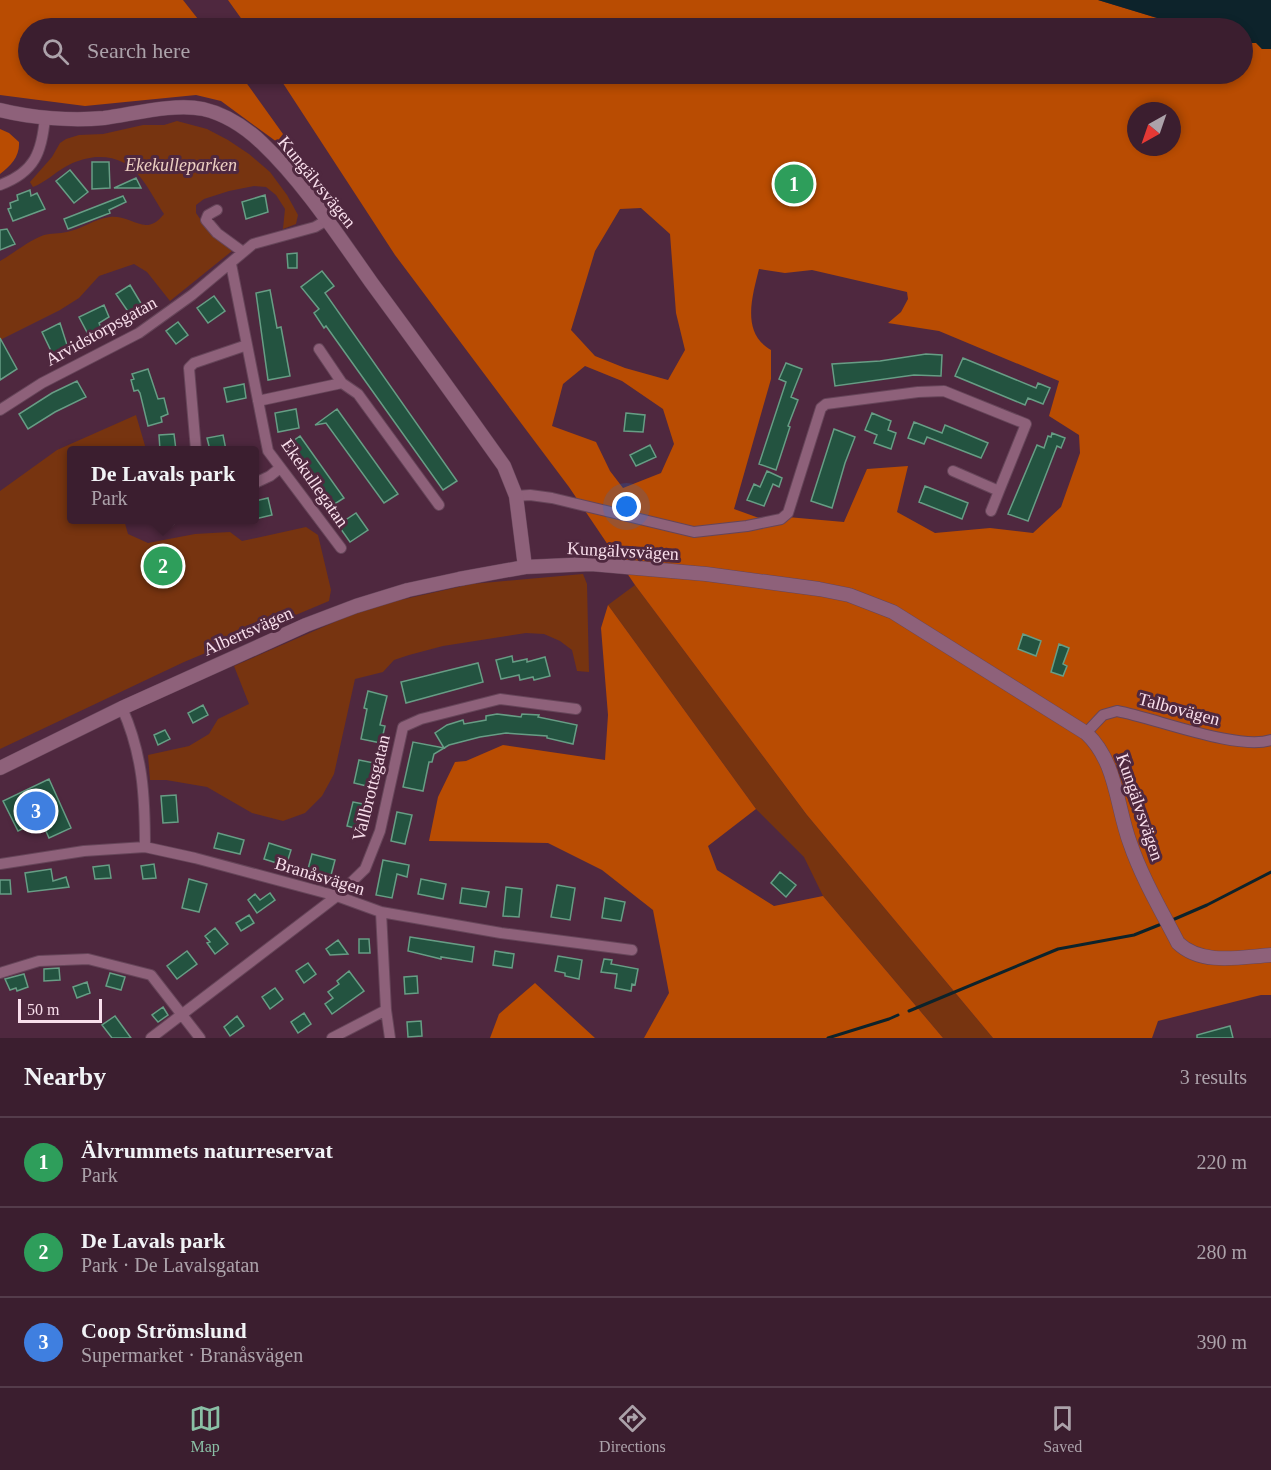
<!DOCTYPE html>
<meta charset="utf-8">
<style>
:root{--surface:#3b1e2f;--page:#422737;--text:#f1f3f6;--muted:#aca2aa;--line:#543c4b;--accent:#8abfa5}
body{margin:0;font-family:Georgia,serif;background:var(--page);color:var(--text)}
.compass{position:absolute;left:1127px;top:102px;width:54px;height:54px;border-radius:50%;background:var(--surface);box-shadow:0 3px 9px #0003;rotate:220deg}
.scale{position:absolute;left:18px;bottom:15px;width:84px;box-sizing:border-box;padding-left:6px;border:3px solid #f9dfec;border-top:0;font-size:16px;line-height:21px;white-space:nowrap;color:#f9dfec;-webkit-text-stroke:4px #4f283f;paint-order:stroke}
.you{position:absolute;left:627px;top:507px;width:21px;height:21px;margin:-15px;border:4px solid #fff;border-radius:50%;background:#1a73e8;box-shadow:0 0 0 9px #1a73e833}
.badge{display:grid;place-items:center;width:39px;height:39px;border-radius:50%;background:var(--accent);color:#fff;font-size:20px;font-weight:700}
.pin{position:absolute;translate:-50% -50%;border:3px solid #fff;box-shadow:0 2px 6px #0006}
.popup{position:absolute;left:67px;top:446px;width:192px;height:78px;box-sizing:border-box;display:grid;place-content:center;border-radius:6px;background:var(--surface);filter:drop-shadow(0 2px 4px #0005);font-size:20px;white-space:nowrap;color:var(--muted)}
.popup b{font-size:22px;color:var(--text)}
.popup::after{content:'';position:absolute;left:50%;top:100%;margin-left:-12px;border:12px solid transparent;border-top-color:var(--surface)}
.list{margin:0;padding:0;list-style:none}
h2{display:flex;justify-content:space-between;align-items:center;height:78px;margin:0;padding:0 24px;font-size:26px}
h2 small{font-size:20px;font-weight:400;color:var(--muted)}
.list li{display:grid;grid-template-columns:39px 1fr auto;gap:18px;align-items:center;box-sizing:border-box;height:90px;padding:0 24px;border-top:2px solid var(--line)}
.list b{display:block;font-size:22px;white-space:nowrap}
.list p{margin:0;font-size:20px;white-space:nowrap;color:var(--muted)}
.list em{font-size:20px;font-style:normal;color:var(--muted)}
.icon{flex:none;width:33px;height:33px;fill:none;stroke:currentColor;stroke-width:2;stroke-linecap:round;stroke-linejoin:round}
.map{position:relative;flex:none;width:1271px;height:1038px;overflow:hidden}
.search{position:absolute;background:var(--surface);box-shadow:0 3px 9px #0003;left:18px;right:18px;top:18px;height:66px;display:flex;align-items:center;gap:15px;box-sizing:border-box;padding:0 21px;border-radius:33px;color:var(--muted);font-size:22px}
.sheet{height:348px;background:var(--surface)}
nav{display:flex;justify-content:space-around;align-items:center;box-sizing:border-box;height:84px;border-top:2px solid var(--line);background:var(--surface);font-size:16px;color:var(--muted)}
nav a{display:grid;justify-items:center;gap:3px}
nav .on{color:var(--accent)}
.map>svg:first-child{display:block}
.green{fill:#773410}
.forest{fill:#b94c02;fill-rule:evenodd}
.water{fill:#0d232b}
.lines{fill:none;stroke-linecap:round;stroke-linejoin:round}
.stream{stroke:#0d232b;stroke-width:3}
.building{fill:#235340;stroke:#679d85;stroke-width:1.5}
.minor-casing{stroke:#664559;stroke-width:12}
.tertiary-casing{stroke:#664559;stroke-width:15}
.minor{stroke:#8e617a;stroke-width:10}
.tertiary{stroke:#8e617a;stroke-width:14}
.labels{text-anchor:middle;stroke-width:6;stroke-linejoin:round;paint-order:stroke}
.park-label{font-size:18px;font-style:italic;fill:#eccfc2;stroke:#4f283f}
.street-label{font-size:18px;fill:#f9dfec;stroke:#4f283f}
</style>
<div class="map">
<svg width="1271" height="1038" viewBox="0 0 1271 1038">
<rect width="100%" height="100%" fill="#4f283f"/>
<path class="green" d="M177,121L207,129L228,140L249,154L270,172L287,195L298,215L296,224L283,229L285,209L276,195L266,187L254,186L229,191L204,199L196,205V213L205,226L232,251L170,301L147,272L134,264L99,276L79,298L60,310L0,340V261C14,253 28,241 44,235C51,233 59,234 67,232C82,229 94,219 110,217C133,215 145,238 164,214C146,186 135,155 96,157C86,158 75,161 65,167C54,173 46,182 33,187L30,182L52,157L60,143L66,139L79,135L103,134L143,125H164Z
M136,415L146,449L143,450H72V520H124L128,534L148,543L195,534L230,532L242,541L306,527L318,535L331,590L329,601L184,662L0,749V491L57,450Z
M583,574L587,584L589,672L577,671L572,650L560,641L544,634L526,633L443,646L409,655L394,660L383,672L355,679L334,774L322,796L305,813L283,821L252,813L207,787L166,780H150L148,755L189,746L209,734L218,719L249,704L234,666L369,607L472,584Z
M635,585L807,815L993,1038H943L823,896L804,857L756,809L608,605Z"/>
<path class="forest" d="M0,0H183L205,28H28V74H240L283,134L277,142L221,101L196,95L85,106L0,95Z
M228,0H1098L1190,28H248Z
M1243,43H1257L1262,49H1271V995H1261L1158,1021L1152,1038H993L807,815L635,585L569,487L395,255L277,74H1242ZM1136,111H1172V147H1136ZM641,208L670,234L676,313L685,350L668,380L625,368L595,356L571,330L595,251L620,209ZM759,269L785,273L812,270L907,292L908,299L901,312L888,323L939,331L1059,381L1049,416L1079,435L1080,453L1061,507L1033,533L990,528L935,533L897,512L908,466L867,469L844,522L776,516L759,518L734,509L771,379V350C741,333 752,297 759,269ZM585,366L622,381L663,409L674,444L661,473L623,488L610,471L596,442L552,426L563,384Z
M0,129L9,133L19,142C20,156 11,166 0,174Z
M608,605L756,809L708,846L717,870L774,906L823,896L943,1038H644L669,993L653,910L602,870L548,843L429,841L438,797L455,762L466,761L503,745L605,760L608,715L601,628Z
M535,983L595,1038H490L499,1014Z"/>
<path class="water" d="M1098,0H1271V49H1262L1256,43H1243L1242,28H1190Z"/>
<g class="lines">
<path class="stream" d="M1170,921L1207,905L1271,872
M909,1011L1058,949L1134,935L1164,923
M828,1038L889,1019L898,1015"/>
</g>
<path class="building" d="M92,162H109L110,188L92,189Z
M70,170L88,192L74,203L56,181Z
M136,178L141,188H114Z
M30,190L31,196L37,193L45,209L13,221L8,209L11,208L10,203L18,200L17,195Z
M265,195L268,212L246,219L242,202Z
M123,196L126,202L109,210L110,213L68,229L64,219Z
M7,229L15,244L0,250V230Z
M297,253V268H288L287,254Z
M322,271L334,286L325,293L457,481L443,490L326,326L324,328L314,313L319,309L301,287Z
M130,285L142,305L129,313L116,294Z
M270,290L277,328L281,327L290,376L268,380L256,293Z
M214,296L225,311L208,323L197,308Z
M104,305L109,317L99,323L102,330L89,336L79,317Z
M178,322L188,335L176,344L166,331Z
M60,323L68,348L53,355L42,332Z
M0,338L17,369L0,380Z
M926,354L942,355L941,376L914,375L835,386L832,364L880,361Z
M963,358L1036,388L1038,383L1050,388L1043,404L1028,398L1025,405L955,376Z
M786,363L802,369L791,397L798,400L788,426L790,427L776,470L759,464L786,382L779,379Z
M148,369L158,399L164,398L168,414L161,417L162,422L148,426L140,393L138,390L134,391L131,380L134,379L132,374Z
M77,381L86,397L55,412L28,429L19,414L52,393Z
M244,384L246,398L227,402L224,388Z
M296,409L299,428L278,432L275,413Z
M337,409L398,494L384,503L326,423L315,425Z
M626,413L645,415L643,432L624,431Z
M872,413L891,421L888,430L896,433L891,449L874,443L877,435L865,430Z
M914,422L942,433L945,425L988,443L981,458L927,437L924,444L908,438Z
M834,429L855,437L845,463L832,508L811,501Z
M1052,433L1065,438L1061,448L1057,446L1028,521L1008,514L1037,445L1044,448L1048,436L1051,437Z
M174,434L176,450H160L159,435Z
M223,435L226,450H210L207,438Z
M300,436L344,498L325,510L282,449Z
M650,445L656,457L636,466L630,455Z
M767,471L782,478L779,487L773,484L764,506L747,500L754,484L760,487Z
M925,486L968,503L962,519L919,502Z
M268,498L272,515L255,519V501Z
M356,513L368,530L350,542L338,525Z
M1023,634L1041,641L1036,656L1018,649Z
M1059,644L1069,648L1063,664L1067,666L1063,676L1051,672Z
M512,656L513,662L527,659V662L545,657L550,676L534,680L533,677L520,680L519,675L501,679L496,660Z
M478,663L483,682L406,703L401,682Z
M368,691L387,696L380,725L385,726L381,743L361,739L367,709L364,708Z
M203,705L208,715L193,723L188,713Z
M497,714L521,717L522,714L539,715L538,717L577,725L573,744L547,738V736L518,734L506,733L480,737L449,745L434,754L432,762H429L423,791L403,787L413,742L444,748L435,733L447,725L463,720L464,724L486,720V716Z
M165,730L170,739L158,745L154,735Z
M359,760L379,764L375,780L373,779L371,787L354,783Z
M49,779L71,828L49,838L41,820L18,831L3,801Z
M176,795L178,822L163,823L161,796Z
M353,802L369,805L363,830L347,826Z
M397,812L412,815L405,844L391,841Z
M218,833L244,840L240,854L214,848Z
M269,843L291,850L286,866L264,859Z
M312,854L335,860L331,875L308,869Z
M383,860L409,865L407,877L397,874L392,898L376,895Z
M154,864L156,878L143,879L141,866Z
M109,865L111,878L95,879L93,867Z
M51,869L53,881L66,877L69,887L28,892L25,873Z
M780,872L796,885L786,897L771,883Z
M189,879L207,884L199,912L182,908Z
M421,879L446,884L443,899L418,894Z
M0,880H10L11,894H0Z
M557,885L575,888L570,920L551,917Z
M506,887L522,889L519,917L503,916Z
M462,888L489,892L486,907L460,903Z
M270,893L275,900L257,913L248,900L255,894L260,900Z
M605,898L625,902L621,921L602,918Z
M249,915L254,923L241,931L236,923Z
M215,928L228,944L215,954L207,943L210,942L205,936Z
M410,937L474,947L472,962L441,957V959L408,951Z
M359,939H369L370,953H359Z
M338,940L348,954L330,955L326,949Z
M187,951L197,964L177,979L167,966Z
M495,951L514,954L512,968L493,965Z
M558,956L582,960L579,979L565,976V973L555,971Z
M604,959L612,960L611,964L638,969L635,985L632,984L631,991L615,988L617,974L601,972Z
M308,963L316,974L304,983L296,971Z
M59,968L60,980L44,981V969Z
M349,971L364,991L332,1014L325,1004L333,998L328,992L339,984L337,981Z
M110,973L125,977L121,990L106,986Z
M24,974L28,987L17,991L16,988L10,990L5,979Z
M417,976L418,993L405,994L404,977Z
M87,982L90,993L77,998L73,987Z
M275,988L283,999L270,1009L262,997Z
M163,1007L168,1015L158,1022L152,1015Z
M304,1013L311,1024L298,1033L291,1022Z
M115,1016L131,1038H112L102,1025Z
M237,1016L244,1026L230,1036L224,1027Z
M421,1021L422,1036L408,1037L407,1022Z
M1230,1026L1233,1038H1197V1035Z"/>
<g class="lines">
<g class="minor-casing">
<path id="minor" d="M0,185C35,172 42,152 45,117
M217,210L208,215L206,220L217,233L243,252
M231,264L268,451L341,548
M319,349L342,383L358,394L439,505
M258,401L342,383
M0,410L42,383L139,333L192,295L253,244L315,227L327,220
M196,450L189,368L194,363L247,345
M255,483L270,476L280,468
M516,496L530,495L552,498L694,532L747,526L781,519L788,513L821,408L826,404L918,392L944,391L1026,424L999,491L953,471
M991,511L999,491
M163,526L171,520
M122,708C143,755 145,797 145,847
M1086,733L1103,715L1117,711C1155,718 1238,751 1271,740
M0,864L84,851L145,847L195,858L337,896L381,912L501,933L632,950
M381,912L386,1010L390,1038
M0,973L39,961L88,959L151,975L200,1038
M151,1038L337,896L365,869L380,831L403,727L421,719L500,699L576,709
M332,1038L386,1010"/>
</g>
<g class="tertiary-casing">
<path id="tertiary" d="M0,110C32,118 71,121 104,118C134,114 174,103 203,109C225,114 245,127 262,143C304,183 337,234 371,282C416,343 460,404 504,466L516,496L525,567
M0,768L122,708L306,625L356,606L408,590L459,579L525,567L591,564L706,574L819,589L849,595L893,612L1086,733C1117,762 1116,805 1130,843C1142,878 1161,910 1178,943C1202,966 1241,957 1271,955"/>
</g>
<use href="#minor" class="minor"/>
<use href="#tertiary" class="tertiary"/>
</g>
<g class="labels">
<g class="park-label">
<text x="181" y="171">Ekekulleparken</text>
</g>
<g class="street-label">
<text transform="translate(317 182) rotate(51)" y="6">Kungälvsvägen</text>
<text transform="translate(101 331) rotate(-29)" y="6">Arvidstorpsgatan</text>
<text transform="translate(315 483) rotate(55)" y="6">Ekekullegatan</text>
<text transform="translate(623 551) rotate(3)" y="6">Kungälvsvägen</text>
<text transform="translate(248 631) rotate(-24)" y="6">Albertsvägen</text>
<text transform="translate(1179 709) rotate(15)" y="6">Talbovägen</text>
<text transform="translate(371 788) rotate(-76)" y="6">Vallbrottsgatan</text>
<text transform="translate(1140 807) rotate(71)" y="6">Kungälvsvägen</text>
<text transform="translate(320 876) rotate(17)" y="6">Branåsvägen</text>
</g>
</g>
</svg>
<svg class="compass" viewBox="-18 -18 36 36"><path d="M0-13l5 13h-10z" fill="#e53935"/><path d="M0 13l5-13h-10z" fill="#aca2aa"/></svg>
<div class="scale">50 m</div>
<div class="you"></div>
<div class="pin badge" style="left:794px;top:184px;background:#2e9e5b">1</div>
<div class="pin badge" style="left:163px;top:566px;background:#2e9e5b">2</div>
<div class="popup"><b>De Lavals park</b>Park</div>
<div class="pin badge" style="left:36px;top:811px;background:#3f7fe0">3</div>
<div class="search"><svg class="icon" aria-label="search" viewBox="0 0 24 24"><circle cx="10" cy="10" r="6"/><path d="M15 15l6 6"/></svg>Search here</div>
</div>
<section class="sheet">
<h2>Nearby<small>3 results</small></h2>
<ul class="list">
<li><span class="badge" style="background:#2e9e5b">1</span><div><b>Älvrummets naturreservat</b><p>Park</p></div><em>220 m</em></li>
<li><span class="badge" style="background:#2e9e5b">2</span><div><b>De Lavals park</b><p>Park · De Lavalsgatan</p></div><em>280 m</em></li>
<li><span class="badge" style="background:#3f7fe0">3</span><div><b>Coop Strömslund</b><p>Supermarket · Branåsvägen</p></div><em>390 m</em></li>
</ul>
</section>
<nav>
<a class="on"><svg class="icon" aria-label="map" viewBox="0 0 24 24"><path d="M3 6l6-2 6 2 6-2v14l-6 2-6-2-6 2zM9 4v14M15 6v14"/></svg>Map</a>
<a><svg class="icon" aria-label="directions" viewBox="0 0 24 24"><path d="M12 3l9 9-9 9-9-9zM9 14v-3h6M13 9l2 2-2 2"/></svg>Directions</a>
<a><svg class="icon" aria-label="saved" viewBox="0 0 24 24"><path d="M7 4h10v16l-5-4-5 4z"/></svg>Saved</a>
</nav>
